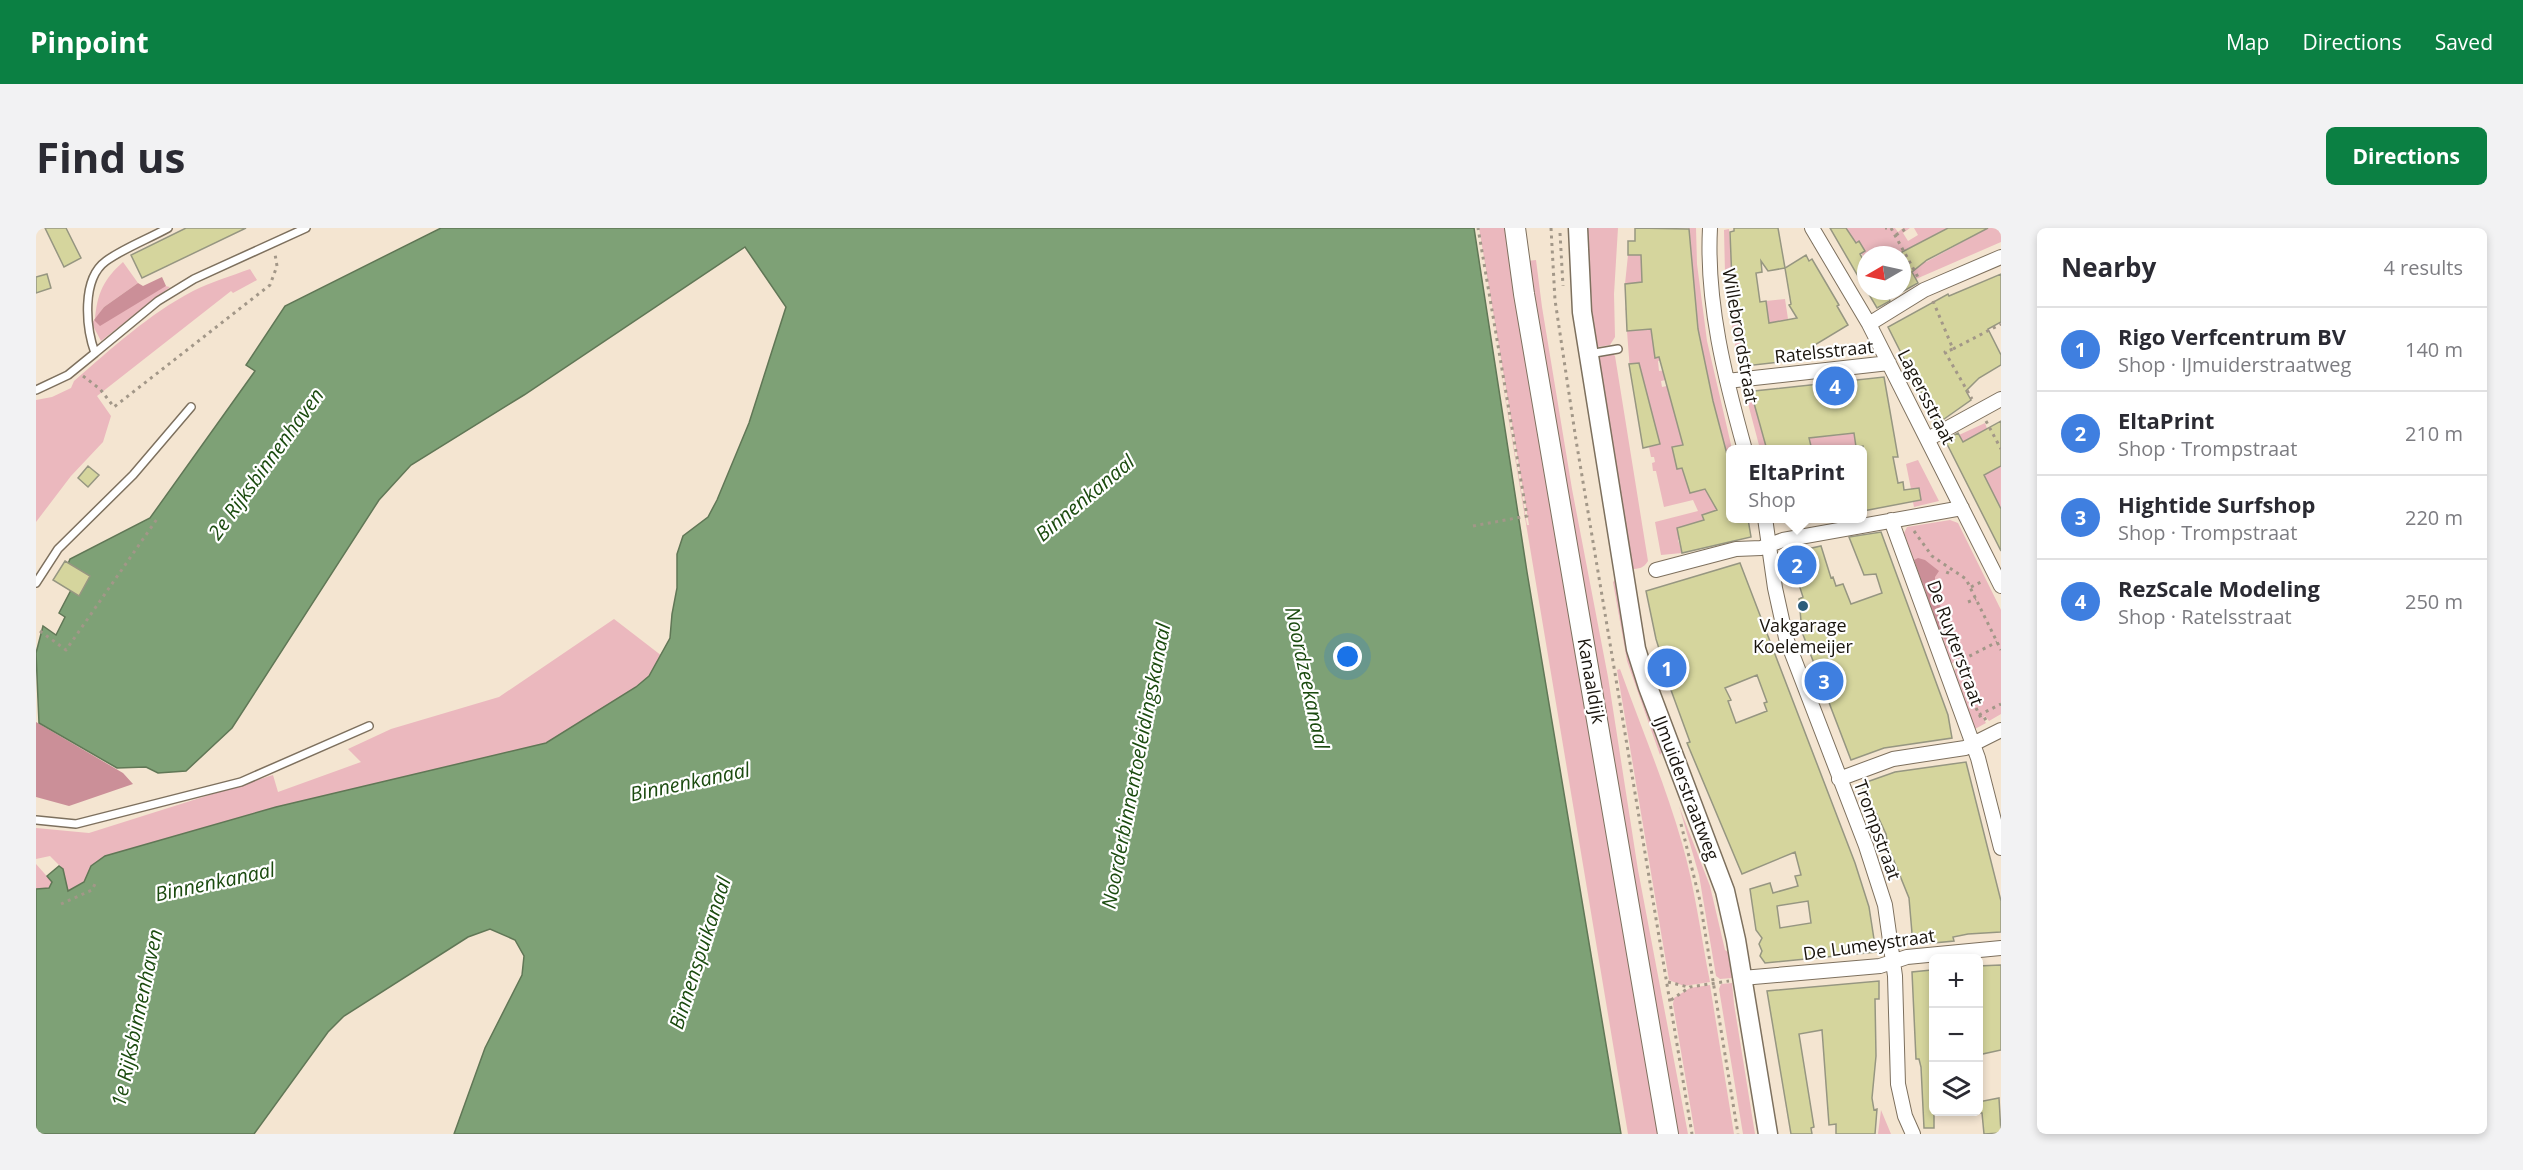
<!DOCTYPE html>
<meta charset="utf-8">
<style>
:root{--surface:#fff;--page:#f2f2f3;--text:#2b2b33;--muted:#7c7c81;--line:#e1e1e2;--accent:#0b8043}
body{margin:0;font-family:"Open Sans",sans-serif;background:var(--page);color:var(--text)}
.controls{position:absolute;right:18px;bottom:18px;display:grid;overflow:hidden;border-radius:9px;box-shadow:0 3px 9px #0003}
.controls button{width:54px;height:54px;display:grid;place-items:center;padding:0;border:0;border-bottom:2px solid var(--line);background:var(--surface);color:var(--text);font:30px sans-serif}
.compass{position:absolute;left:1821px;top:18px;width:54px;height:54px;border-radius:50%;background:var(--surface);box-shadow:0 3px 9px #0003;rotate:261deg}
.you{position:absolute;left:1312px;top:429px;width:21px;height:21px;margin:-15px;border:4px solid #fff;border-radius:50%;background:#1a73e8;box-shadow:0 0 0 9px #1a73e833}
.badge{display:grid;place-items:center;width:39px;height:39px;border-radius:50%;background:var(--accent);color:#fff;font-size:20px;font-weight:700}
.pin{position:absolute;translate:-50% -50%;border:3px solid #fff;box-shadow:0 2px 6px #0006}
.popup{position:absolute;left:1690px;top:217px;width:141px;height:78px;box-sizing:border-box;display:grid;place-content:center;border-radius:9px;background:var(--surface);filter:drop-shadow(0 2px 4px #0005);font-size:20px;white-space:nowrap;color:var(--muted)}
.popup b{font-size:22px;color:var(--text)}
.popup::after{content:'';position:absolute;left:50%;top:100%;margin-left:-12px;border:12px solid transparent;border-top-color:var(--surface)}
.list{margin:0;padding:0;list-style:none}
h2{display:flex;justify-content:space-between;align-items:center;height:78px;margin:0;padding:0 24px;font-size:26px}
h2 small{font-size:20px;font-weight:400;color:var(--muted)}
.list li{display:grid;grid-template-columns:39px 1fr auto;gap:18px;align-items:center;box-sizing:border-box;height:84px;padding:0 24px;border-top:2px solid var(--line)}
.list b{display:block;font-size:22px;white-space:nowrap}
.list p{margin:0;font-size:20px;white-space:nowrap;color:var(--muted)}
.list em{font-size:20px;font-style:normal;color:var(--muted)}
.icon{flex:none;width:33px;height:33px;fill:none;stroke:currentColor;stroke-width:2;stroke-linecap:round;stroke-linejoin:round}
.map{position:relative;flex:none;width:1965px;height:906px;overflow:hidden;border-radius:9px}
header{display:flex;align-items:center;gap:36px;box-sizing:border-box;height:84px;padding:0 30px;background:var(--accent);color:#fff}
header strong{font-size:28px}
nav{display:flex;gap:33px;margin-inline-start:auto;font-size:21px}
.intro{display:flex;align-items:center;justify-content:space-between;box-sizing:border-box;height:144px;padding:0 36px}
h1{margin:0;font-size:42px}
.button{padding:15px 27px;border-radius:9px;background:var(--accent);color:#fff;font-size:21px;font-weight:700}
main{display:flex;gap:36px;padding:0 36px}
aside{flex:1;background:var(--surface);border-radius:9px;box-shadow:0 3px 9px #0003}
.map>svg:first-child{display:block}
.green{fill:#ebb8be;fill-rule:evenodd}
.forest{fill:#cb8f98}
.water{fill:#7ea176;stroke:#607756;stroke-width:1.5}
.building{fill:#d5d59d;stroke:#969681;stroke-width:1.5;fill-rule:evenodd}
.lines{fill:none;stroke-linecap:round;stroke-linejoin:round}
.service-casing{stroke:#7d705e;stroke-width:10}
.minor-casing{stroke:#7d705e;stroke-width:16}
.tertiary-casing{stroke:#7d705e;stroke-width:21}
.secondary-casing{stroke:#7d705e;stroke-width:22}
.path{stroke:#a29788;stroke-width:3;stroke-dasharray:3 4.5;stroke-linecap:butt}
.service{stroke:#fff;stroke-width:7}
.minor{stroke:#fff;stroke-width:14}
.tertiary{stroke:#fff;stroke-width:18}
.secondary{stroke:#fff;stroke-width:20}
.poi-dot{fill:#2c5d7b;stroke:#fff;stroke-width:2}
.labels{text-anchor:middle;stroke-width:4.5;stroke-linejoin:round;paint-order:stroke}
.street-label{font-size:18px;fill:#19140d;stroke:#fff}
.poi-label{font-size:18px;fill:#19140d;stroke:#fff}
.water-label{font-size:20px;font-style:italic;fill:#1b4b0f;stroke:#fff}
</style>
<header>
<strong>Pinpoint</strong>
<nav><a>Map</a><a>Directions</a><a>Saved</a></nav>
</header>
<div class="intro"><h1>Find us</h1><a class="button">Directions</a></div>
<main>
<div class="map">
<svg width="1965" height="906" viewBox="0 0 1965 906">
<rect width="100%" height="100%" fill="#f4e5d1"/>
<path class="green" d="M1443,0H1471L1624,906H1592L1470,176L1461,121L1491,297H1493Z
M1551,0H1582L1578,66L1579,109L1574,117L1562,119L1558,117L1554,85Z
M1612,0H1625V5L1653,11L1652,0H1660L1661,36L1671,113L1696,221L1695,241L1652,260L1654,265L1678,258L1687,280L1667,287L1668,292L1700,291L1641,300L1643,308L1646,310L1642,312L1646,325L1625,327L1619,294L1662,283L1657,272L1628,279L1620,243H1617L1616,235L1619,234L1618,229H1615L1613,219L1621,216L1613,177L1600,181L1598,164L1609,162L1605,142L1594,143L1591,103L1600,102V98L1591,99L1590,89L1602,87L1601,80L1589,82L1596,55L1589,56L1592,27L1613,12ZM1655,38L1662,100L1644,103ZM1648,128L1650,139L1623,143L1622,133ZM1669,143L1645,155L1626,159L1625,153Z
M1810,0H1859L1862,4L1867,0H1874L1867,5L1872,13L1882,7L1878,0H1921L1909,1L1877,18L1890,34L1952,0H1965V14L1880,51L1876,44L1866,50V27H1830V33Z
M1693,1L1696,44L1689,45L1688,2Z
M1500,32L1506,79L1536,261L1572,449L1602,642L1652,906H1641L1491,33Z
M87,34L102,55L68,79L59,92C61,65 68,51 87,34Z
M214,41L221,52L197,65L195,63L61,168L75,188L67,214L35,248L0,294V172L16,169L35,160L38,153C75,121 113,86 157,63C175,54 195,48 214,41Z
M129,58L134,59L65,113L55,94Z
M1749,71L1752,91L1744,93L1745,99L1731,129L1730,73Z
M1700,77L1709,138L1702,136L1693,78Z
M1577,126L1579,128L1612,333C1608,340 1603,341 1595,341L1561,129Z
M1713,163H1718L1716,169L1719,172L1718,178L1721,181L1731,221H1724L1710,168Z
M1747,170L1776,210L1804,207V200L1825,199L1820,219L1839,216L1827,222H1776Z
M1949,195L1965,238V284L1923,207Z
M1882,232L1903,273L1878,279L1877,274L1885,272L1883,260L1875,261L1870,236Z
M1914,292L1922,295L1965,382V486L1953,493L1949,488L1947,490L1950,495L1939,501L1917,443L1921,440L1919,434L1915,436L1868,305L1871,299Z
M1580,351L1622,503L1618,505L1626,524L1624,527L1591,433L1577,354Z
M578,391L626,428L613,448L600,459L510,515L338,560L240,579L69,628L55,638L48,654L31,663L27,641L14,628L0,631V600L53,605L237,547L242,564L325,534L312,521L355,501L463,469Z
M1584,441C1605,499 1629,556 1646,615C1659,660 1665,708 1674,754L1648,758L1633,752L1581,442Z
M1643,578L1674,658L1689,722L1692,724L1696,750L1684,751L1680,748L1663,647Z
M0,636L16,654L13,660L0,661Z
M1696,755L1698,776L1719,906H1707L1683,761L1685,756Z
M1674,757L1698,906H1659L1637,776L1638,770L1654,760Z
M1845,882L1855,906H1842Z"/>
<path class="forest" d="M126,49L130,58L64,98L58,92L68,79L102,55L107,58Z
M1882,330L1889,332L1903,343L1899,349V359L1913,409L1911,412L1906,410L1878,332Z
M0,494L87,545L97,556L33,578L0,569Z"/>
<path class="water" d="M405,0H1438L1491,344L1585,906H418L449,820L486,747L488,728L479,712L454,701L432,709L308,788L292,804L218,906H0V661L13,660L16,654L11,648L23,638L27,641L32,663L48,654L55,638L69,628L240,579L510,515L600,459L613,448L634,410L636,386L641,360V326L647,308L672,289L681,272L713,195L750,79L709,19L488,167L375,237L343,272L196,500L150,543L122,545L110,539L81,540L3,495L0,425L7,398L20,407L29,389L23,385L35,362L43,364L50,346L32,336L34,331L114,290L219,143L210,137L249,78Z"/>
<path class="building" d="M9,0H30L45,30L28,39Z
M150,0H210L106,50L95,27Z
M1599,0L1653,1L1662,101L1677,173L1693,234H1695V291H1712L1715,309L1646,325L1641,300L1668,292L1666,287L1681,282L1669,261L1654,265L1646,240L1641,241L1636,219L1647,217L1623,129L1619,130L1615,101L1591,103L1589,56L1606,54L1605,27H1592V13H1599Z
M1698,0H1742L1749,40L1732,43L1725,33L1726,44L1720,45L1724,74L1730,73L1733,95L1761,90L1753,77L1755,76L1749,40L1770,27L1773,33L1776,31L1783,43L1803,77L1801,78L1812,97L1777,118L1779,122L1758,125L1760,132L1709,138L1696,54L1694,4L1698,3Z
M1794,0H1810L1820,15L1823,13L1829,23L1824,26L1830,37V62Z
M1912,0H1952L1891,32L1876,44L1882,55L1853,71L1854,73L1841,80L1831,63H1866V24Z
M11,46L15,60L0,65V49Z
M1965,46V94L1952,101L1965,127V137L1943,150L1930,163L1935,172L1901,196L1852,99L1912,66L1913,68Z
M1603,135L1624,216L1607,220L1593,136Z
M1848,149L1862,229H1857L1862,255L1867,254L1868,262L1883,260L1885,272L1827,283V218L1820,219L1818,205L1773,210L1776,222H1731L1716,168L1718,163Z
M1965,193V238L1948,247L1965,281V323L1909,212L1922,205L1927,214Z
M52,238L63,247L52,259L42,250Z
M1845,304L1912,487L1916,510L1848,520L1815,532L1766,404L1763,371L1767,369L1753,325L1785,318L1795,350L1797,349L1800,358L1807,356L1815,376L1846,365L1840,346L1828,347L1813,309Z
M29,333L54,348L43,368L17,352Z
M1704,335L1819,635L1833,679L1840,724L1729,735L1724,728L1726,723L1723,716L1726,710L1720,702L1714,661L1734,655L1737,665L1762,658L1759,648L1765,647L1759,624L1706,646L1651,515L1654,514L1628,443H1630L1620,411L1610,363ZM1721,447L1731,474L1728,475L1731,483L1700,495L1692,473L1695,472L1689,460ZM1772,673L1775,695L1744,700L1741,678Z
M1930,534L1965,673V704L1932,706L1917,709L1918,713L1877,717L1873,670L1852,618L1850,606L1837,578L1833,580L1825,556L1859,544Z
M1965,737V822L1942,827V738Z
M1895,742L1898,770V900H1888L1885,839L1883,831H1880L1876,744Z
M1843,753V771H1839L1840,828L1836,870L1838,882L1841,881L1839,906H1800V896L1793,897L1786,802L1763,806L1778,899L1775,900L1776,906H1755L1731,763Z
M1963,870L1965,905L1948,906L1946,885H1942V874Z"/>
<g class="lines">
<g class="service-casing">
<path id="service" d="M59,125L122,73L158,51L270,0
M1553,126L1582,121
M0,162L32,147L59,125C50,100 45,51 70,33C88,20 112,11 132,0
M0,355L22,321L97,247L155,179
M0,592L40,596L205,554L333,498"/>
</g>
<g class="minor-casing">
<path id="minor" d="M1674,0C1670,75 1689,150 1709,222
M1776,0L1833,96L1965,358
M1833,96L1888,62L1965,29
M1691,153L1853,135
M1892,211L1965,171
M1729,290L1739,360L1750,410L1830,618L1849,677L1859,748L1862,856L1869,888L1877,906
M1855,292L1942,530L1965,620
M1620,342L1700,321L1725,320L1747,312L1926,280
M1803,551L1857,531L1929,520L1965,502
M1706,750L1844,738L1871,729L1965,720"/>
</g>
<g class="tertiary-casing">
<path id="tertiary" d="M1542,0L1546,84L1600,421L1612,459L1689,663L1700,712L1732,906"/>
</g>
<g class="secondary-casing">
<path id="secondary" d="M1479,0L1488,66L1632,906"/>
</g>
<path class="path" d="M1515,0L1519,72L1540,212L1656,906
M1849,0H1851
M1855,0L1883,51
M1524,5L1527,58
M1860,7L1871,0
M1897,73L1917,121L1909,124L1936,171
M1917,121L1965,96
M47,148L64,161L78,179L234,57L241,38L239,26
M1950,193L1965,221
M1437,298L1491,288L1442,0
M1878,303L1896,328L1930,351L1965,422
M1911,346L1914,339
M1935,359L1947,353
M1932,374L1940,371
M4,403L30,422L121,291
M1920,435L1961,414
M1940,480L1945,490L1948,489L1951,494
M1943,487L1965,476
M1645,596L1664,673L1702,906
M25,676L56,662L60,654
M1632,754L1652,759
M1635,772L1654,759L1693,753"/>
<use href="#service" class="service"/>
<use href="#minor" class="minor"/>
<use href="#tertiary" class="tertiary"/>
<use href="#secondary" class="secondary"/>
</g>
<circle class="poi-dot" cx="1767" cy="378" r="6"/>
<g class="labels">
<g class="street-label">
<text transform="translate(1704 108) rotate(80)" y="6">Willebrordstraat</text>
<text transform="translate(1788 124) rotate(-6)" y="6">Ratelsstraat</text>
<text transform="translate(1890 169) rotate(63)" y="6">Lagersstraat</text>
<text transform="translate(1919 415) rotate(70)" y="6">De Ruyterstraat</text>
<text transform="translate(1555 453) rotate(80)" y="6">Kanaaldijk</text>
<text transform="translate(1650 560) rotate(69)" y="6">IJmuiderstraatweg</text>
<text transform="translate(1841 602) rotate(70)" y="6">Trompstraat</text>
<text transform="translate(1833 717) rotate(-8)" y="6">De Lumeystraat</text>
</g>
<g class="poi-label">
<text x="1767" y="404">Vakgarage<tspan x="1767" dy="21">Koelemeijer</tspan></text>
</g>
<g class="water-label">
<text transform="translate(230 236) rotate(-54)" y="7">2e Rijksbinnenhaven</text>
<text transform="translate(1049 270) rotate(-40)" y="7">Binnenkanaal</text>
<text transform="translate(1271 450) rotate(78)" y="7">Noordzeekanaal</text>
<text transform="translate(1100 538) rotate(-79)" y="7">Noorderbinnentoeleidingskanaal</text>
<text transform="translate(654 554) rotate(-12)" y="7">Binnenkanaal</text>
<text transform="translate(179 654) rotate(-12)" y="7">Binnenkanaal</text>
<text transform="translate(664 725) rotate(-72)" y="7">Binnenspuikanaal</text>
<text transform="translate(101 790) rotate(-78)" y="7">1e Rijksbinnenhaven</text>
</g>
</g>
</svg>
<div class="controls">
<button>+</button>
<button>−</button>
<button><svg class="icon" aria-label="layers" viewBox="0 0 24 24"><path d="M12 4l9 5-9 5-9-5zM3 14l9 5 9-5"/></svg></button>
</div>
<svg class="compass" viewBox="-18 -18 36 36"><path d="M0-13l5 13h-10z" fill="#e53935"/><path d="M0 13l5-13h-10z" fill="#7c7c81"/></svg>
<div class="you"></div>
<div class="pin badge" style="left:1631px;top:440px;background:#3f7fe0">1</div>
<div class="pin badge" style="left:1761px;top:337px;background:#3f7fe0">2</div>
<div class="popup"><b>EltaPrint</b>Shop</div>
<div class="pin badge" style="left:1788px;top:453px;background:#3f7fe0">3</div>
<div class="pin badge" style="left:1799px;top:158px;background:#3f7fe0">4</div>
</div>
<aside>
<h2>Nearby<small>4 results</small></h2>
<ul class="list">
<li><span class="badge" style="background:#3f7fe0">1</span><div><b>Rigo Verfcentrum BV</b><p>Shop · IJmuiderstraatweg</p></div><em>140 m</em></li>
<li><span class="badge" style="background:#3f7fe0">2</span><div><b>EltaPrint</b><p>Shop · Trompstraat</p></div><em>210 m</em></li>
<li><span class="badge" style="background:#3f7fe0">3</span><div><b>Hightide Surfshop</b><p>Shop · Trompstraat</p></div><em>220 m</em></li>
<li><span class="badge" style="background:#3f7fe0">4</span><div><b>RezScale Modeling</b><p>Shop · Ratelsstraat</p></div><em>250 m</em></li>
</ul>
</aside>
</main>
